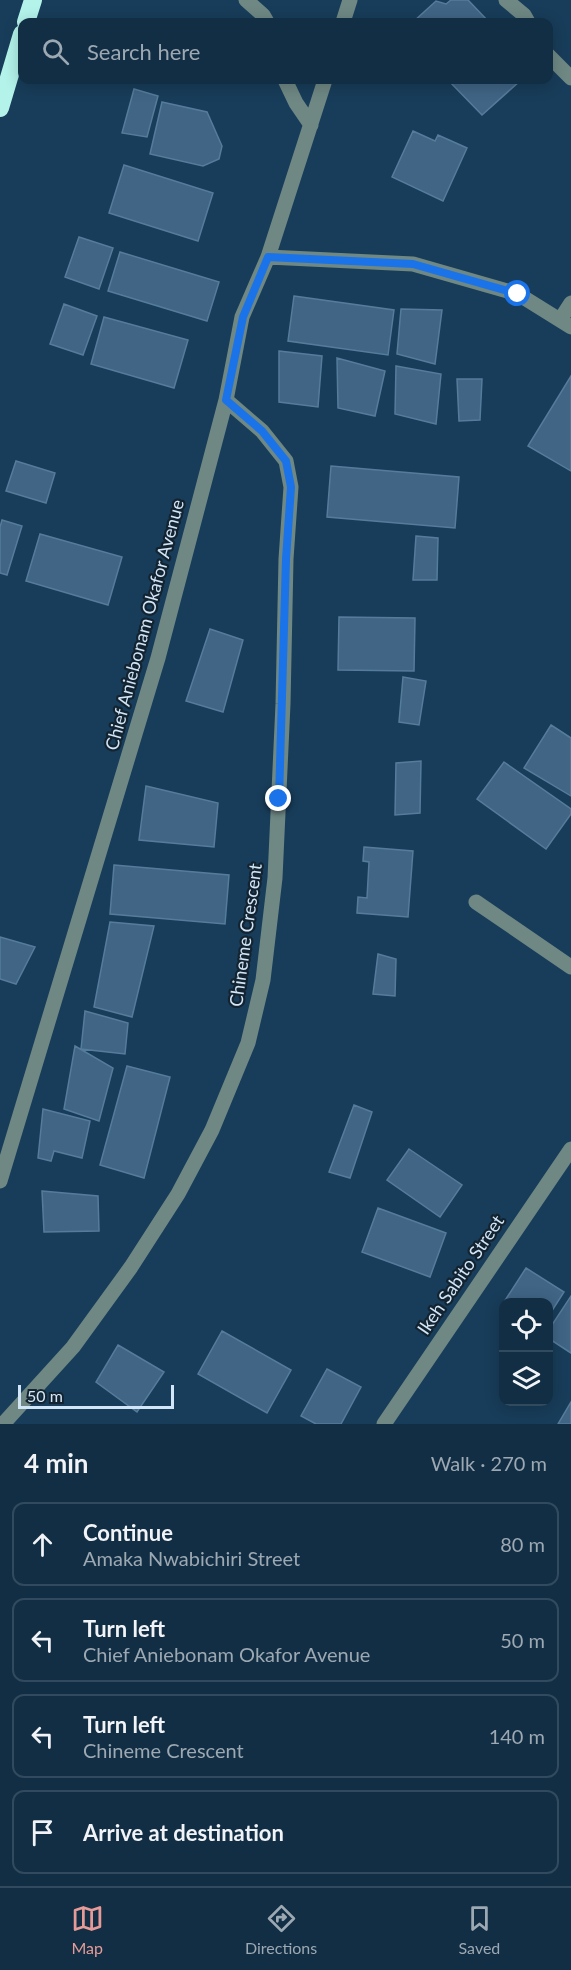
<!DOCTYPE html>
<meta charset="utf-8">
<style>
:root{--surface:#122e44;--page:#1f3a4f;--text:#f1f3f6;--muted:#9ca8b2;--line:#314a5d;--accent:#e69b98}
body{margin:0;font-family:Lato,sans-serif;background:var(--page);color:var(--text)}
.controls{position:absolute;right:18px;bottom:18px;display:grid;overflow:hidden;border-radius:12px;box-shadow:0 3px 15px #0003}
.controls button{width:54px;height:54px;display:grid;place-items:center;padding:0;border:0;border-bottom:2px solid var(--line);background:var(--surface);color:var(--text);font:30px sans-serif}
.scale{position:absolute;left:18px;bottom:15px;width:156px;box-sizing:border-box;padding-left:6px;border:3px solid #d2e6f8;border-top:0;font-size:16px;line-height:21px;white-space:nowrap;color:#d2e6f8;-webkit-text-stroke:4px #132330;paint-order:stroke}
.stop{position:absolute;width:18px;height:18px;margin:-14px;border:4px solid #1a73e8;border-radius:50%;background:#fff}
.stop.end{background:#1a73e8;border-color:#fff;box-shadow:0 2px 6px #0008}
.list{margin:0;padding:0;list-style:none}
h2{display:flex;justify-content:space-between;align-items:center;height:78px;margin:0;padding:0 24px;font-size:26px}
h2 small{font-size:20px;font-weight:400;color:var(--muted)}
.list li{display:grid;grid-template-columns:39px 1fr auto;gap:18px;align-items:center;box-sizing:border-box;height:84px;margin:0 12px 12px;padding:0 12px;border:2px solid var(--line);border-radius:12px}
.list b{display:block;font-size:22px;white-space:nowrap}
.list p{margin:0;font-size:20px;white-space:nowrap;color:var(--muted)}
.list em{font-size:20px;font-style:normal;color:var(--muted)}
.icon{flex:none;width:33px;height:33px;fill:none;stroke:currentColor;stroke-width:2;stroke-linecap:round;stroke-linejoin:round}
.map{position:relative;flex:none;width:571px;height:1424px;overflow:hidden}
.search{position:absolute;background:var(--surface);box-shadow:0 3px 15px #0003;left:18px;right:18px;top:18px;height:66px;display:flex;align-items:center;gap:15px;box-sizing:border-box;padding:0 21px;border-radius:12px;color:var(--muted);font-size:22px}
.sheet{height:462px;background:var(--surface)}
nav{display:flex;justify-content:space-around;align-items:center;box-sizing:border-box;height:84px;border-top:2px solid var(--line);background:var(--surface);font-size:16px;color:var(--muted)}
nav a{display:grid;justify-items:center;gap:3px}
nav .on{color:var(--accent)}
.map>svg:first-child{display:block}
.building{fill:#406585;stroke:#567c9c;stroke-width:1.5}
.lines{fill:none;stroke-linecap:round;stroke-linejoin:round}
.minor{stroke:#6f8884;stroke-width:15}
.highway{stroke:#b3f3ea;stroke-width:18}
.route{stroke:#1a73e8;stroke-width:8}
.labels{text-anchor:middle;stroke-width:4.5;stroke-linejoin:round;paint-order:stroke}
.street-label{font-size:18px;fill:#d2e6f8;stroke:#132330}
</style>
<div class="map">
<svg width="571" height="1424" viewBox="0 0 571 1424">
<rect width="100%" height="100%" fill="#183d5a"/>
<path class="building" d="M451,0H468L489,22H413L436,1L446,4Z
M448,80H521L482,115Z
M134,89L158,96L147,137L122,133Z
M162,102L207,112L222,146L219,159L203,166L150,154Z
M413,131L435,141L438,135L467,148L443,201L392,177Z
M124,165L213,193L198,241L109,213Z
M79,237L113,248L99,289L65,277Z
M120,252L219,282L207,321L108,291Z
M294,296L394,310L388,355L288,341Z
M64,304L97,316L83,355L50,344Z
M401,309L442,310L435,364L397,354Z
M104,317L188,340L174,388L91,364Z
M279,351L322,356L318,407L279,402Z
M337,358L385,371L375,416L338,408Z
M396,366L441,374L436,424L395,414Z
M571,376V471L528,446Z
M457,379H482L480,420L459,421Z
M16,461L55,473L46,503L6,491Z
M331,466L459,477L455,528L327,517Z
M2,520L22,526L7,575L0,573V527Z
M40,534L122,557L108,605L26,581Z
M416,536L438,538L437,580H413Z
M339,617L415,618L414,671L338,670Z
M210,629L243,640L223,712L186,701Z
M403,677L426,681L419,725L399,722Z
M551,725L571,738V796L524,768Z
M421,761L420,813L395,815L396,763Z
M504,762L571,809V814L546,849L477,799Z
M146,786L218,803L214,847L139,840Z
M364,847L413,851L408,917L357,913L358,897L367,898L369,862L363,861Z
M114,865L229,875L225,924L110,914Z
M110,922L154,926L132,1017L94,1007Z
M0,937L35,947L16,984L0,979Z
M378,954L396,959L395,996L373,994Z
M85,1011L128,1023L125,1054L81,1049Z
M75,1046L113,1068L99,1121L64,1109Z
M127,1066L170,1077L144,1178L100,1165Z
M354,1105L372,1112L350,1178L329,1172Z
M43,1109L90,1121L82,1158L54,1151L51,1161L38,1158Z
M409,1149L462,1185L440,1217L387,1180Z
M42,1191L98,1196L99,1231L44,1232Z
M378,1208L446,1233L430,1277L362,1252Z
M526,1268L564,1292L548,1317V1302H504Z
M571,1296V1353L548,1338V1331Z
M222,1331L291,1370L267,1413L198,1374Z
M118,1345L164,1372L137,1412L96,1382Z
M327,1369L361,1387L341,1424H316L301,1416Z
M571,1402V1424H558Z"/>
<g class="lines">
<path class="minor" d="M246,0L263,15L267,22
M506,0L524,15L528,22
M343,22L350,0
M548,55L571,78
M285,80L296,103L311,125
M268,257L413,264L518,294L571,327
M560,320L571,303
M476,902L571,967
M0,1181L158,658L226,400L242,317L268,257L325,80
M3,1424L73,1347L131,1267L178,1194L212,1130L248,1043L263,980L275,878L283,704L286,559L291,487L286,461L262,431L226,400
M384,1424L571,1149"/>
<path class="highway" d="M26,22L33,0
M0,108L22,34"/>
</g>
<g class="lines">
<path class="route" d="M279,799L286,559L291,487L286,461L262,431L226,400L243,317L268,257L413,264L518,294"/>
</g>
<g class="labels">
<g class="street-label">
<text transform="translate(145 625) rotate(-75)" y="6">Chief Aniebonam Okafor Avenue</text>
<text transform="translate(246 935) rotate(-82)" y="6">Chineme Crescent</text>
<text transform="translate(461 1275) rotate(-56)" y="6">Ikeh Sabito Street</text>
</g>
</g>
</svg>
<div class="controls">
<button><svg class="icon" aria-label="locate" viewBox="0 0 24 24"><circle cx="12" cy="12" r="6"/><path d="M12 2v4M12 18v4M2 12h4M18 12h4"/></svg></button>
<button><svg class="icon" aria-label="layers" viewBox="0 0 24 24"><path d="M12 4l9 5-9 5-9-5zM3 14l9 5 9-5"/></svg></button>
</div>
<div class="scale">50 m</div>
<div class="stop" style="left:518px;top:294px"></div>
<div class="stop end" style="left:279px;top:799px"></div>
<div class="search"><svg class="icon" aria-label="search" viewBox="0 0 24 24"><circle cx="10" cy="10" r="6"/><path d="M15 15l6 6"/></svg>Search here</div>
</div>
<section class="sheet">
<h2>4 min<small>Walk · 270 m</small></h2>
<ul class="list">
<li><svg class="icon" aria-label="ahead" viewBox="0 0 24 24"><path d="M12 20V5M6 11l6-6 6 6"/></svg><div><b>Continue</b><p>Amaka Nwabichiri Street</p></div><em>80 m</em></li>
<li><svg class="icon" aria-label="left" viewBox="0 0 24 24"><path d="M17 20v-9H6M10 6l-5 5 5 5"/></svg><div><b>Turn left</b><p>Chief Aniebonam Okafor Avenue</p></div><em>50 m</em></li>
<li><svg class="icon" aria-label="left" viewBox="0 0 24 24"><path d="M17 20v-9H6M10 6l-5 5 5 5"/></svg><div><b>Turn left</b><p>Chineme Crescent</p></div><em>140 m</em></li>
<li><svg class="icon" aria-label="arrive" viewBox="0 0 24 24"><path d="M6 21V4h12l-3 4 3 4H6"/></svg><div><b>Arrive at destination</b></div></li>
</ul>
</section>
<nav>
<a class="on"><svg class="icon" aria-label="map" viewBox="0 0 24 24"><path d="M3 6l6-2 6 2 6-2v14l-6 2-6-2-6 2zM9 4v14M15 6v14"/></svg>Map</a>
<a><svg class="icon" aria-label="directions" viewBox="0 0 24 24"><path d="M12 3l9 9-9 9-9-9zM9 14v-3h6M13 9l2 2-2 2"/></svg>Directions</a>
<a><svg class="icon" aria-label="saved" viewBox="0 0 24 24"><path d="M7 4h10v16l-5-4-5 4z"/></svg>Saved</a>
</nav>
